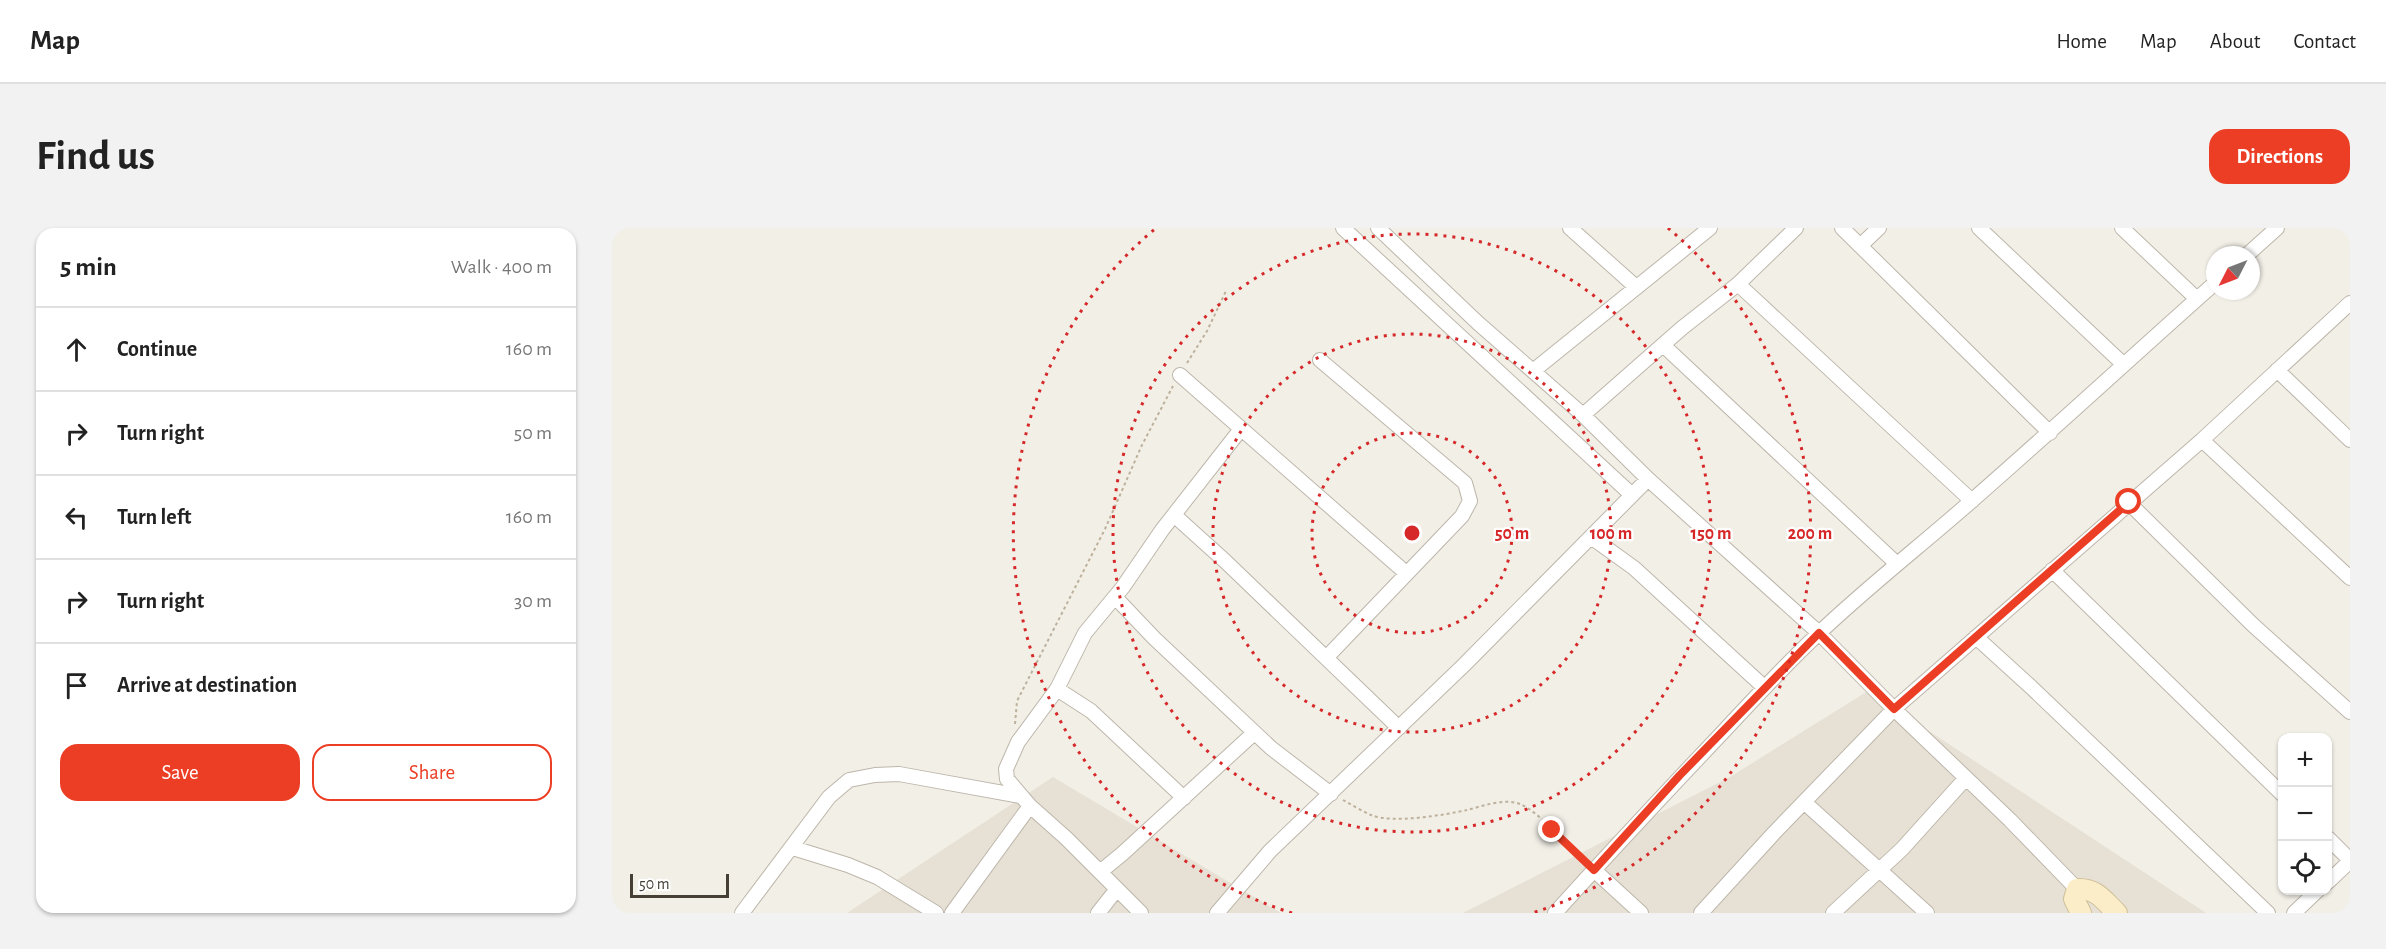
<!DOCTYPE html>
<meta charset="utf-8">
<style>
:root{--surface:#fff;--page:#f2f2f2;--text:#222;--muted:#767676;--line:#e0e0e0;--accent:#ec3e25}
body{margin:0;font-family:"Alegreya Sans",sans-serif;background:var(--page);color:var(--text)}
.controls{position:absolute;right:18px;bottom:18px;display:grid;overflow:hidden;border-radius:12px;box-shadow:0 2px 4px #0004}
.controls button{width:54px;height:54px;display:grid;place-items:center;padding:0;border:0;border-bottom:2px solid var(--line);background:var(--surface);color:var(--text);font:30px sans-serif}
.compass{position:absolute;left:1594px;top:18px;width:54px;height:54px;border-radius:50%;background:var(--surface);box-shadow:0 2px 4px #0004;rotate:228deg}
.scale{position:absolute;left:18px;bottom:15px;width:99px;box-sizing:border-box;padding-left:6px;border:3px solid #453f36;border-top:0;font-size:16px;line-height:21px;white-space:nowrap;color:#453f36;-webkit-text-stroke:4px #fff;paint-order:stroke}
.stop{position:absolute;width:18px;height:18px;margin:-14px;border:4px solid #ec3e25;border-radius:50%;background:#fff}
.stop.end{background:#ec3e25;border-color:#fff;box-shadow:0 2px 6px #0008}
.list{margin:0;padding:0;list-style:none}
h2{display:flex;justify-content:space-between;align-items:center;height:78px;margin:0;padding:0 24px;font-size:26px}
h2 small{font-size:20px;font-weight:400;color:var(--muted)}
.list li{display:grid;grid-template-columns:39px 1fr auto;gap:18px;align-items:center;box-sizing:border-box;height:84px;padding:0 24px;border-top:2px solid var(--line)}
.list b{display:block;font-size:22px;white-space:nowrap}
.list em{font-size:20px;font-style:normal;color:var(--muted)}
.actions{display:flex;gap:12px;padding:18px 24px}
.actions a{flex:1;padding:14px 0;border:2px solid var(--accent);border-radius:18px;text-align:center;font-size:21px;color:var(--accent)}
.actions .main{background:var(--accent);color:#fff}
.icon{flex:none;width:33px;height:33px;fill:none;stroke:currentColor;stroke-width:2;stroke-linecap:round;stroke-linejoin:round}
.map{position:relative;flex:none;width:1738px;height:685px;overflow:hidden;border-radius:18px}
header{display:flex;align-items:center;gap:36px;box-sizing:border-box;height:84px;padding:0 30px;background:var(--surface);border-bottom:2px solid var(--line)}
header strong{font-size:28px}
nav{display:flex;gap:33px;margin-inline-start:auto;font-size:21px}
.intro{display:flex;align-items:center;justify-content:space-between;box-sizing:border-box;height:144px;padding:0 36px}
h1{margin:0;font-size:42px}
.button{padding:15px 27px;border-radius:18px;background:var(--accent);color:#fff;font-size:21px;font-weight:700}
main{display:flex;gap:36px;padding:0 36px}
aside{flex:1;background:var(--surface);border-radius:18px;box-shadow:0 2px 4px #0004}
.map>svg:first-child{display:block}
.residential{fill:#e6e0d5}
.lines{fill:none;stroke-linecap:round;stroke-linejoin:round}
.street-casing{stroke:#bdb6aa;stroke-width:16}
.secondary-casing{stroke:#cfc099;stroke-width:22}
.path{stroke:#beb19c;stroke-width:2;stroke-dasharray:3 3;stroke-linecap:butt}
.street{stroke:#fff;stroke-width:14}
.secondary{stroke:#fbedc8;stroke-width:20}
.route{stroke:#ec3e25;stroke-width:8}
.ring{fill:none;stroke:#d62828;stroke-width:3;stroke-dasharray:3 6}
.centre{fill:#d62828;stroke:#fff;stroke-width:3}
.ring-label{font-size:18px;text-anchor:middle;font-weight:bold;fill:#d62828;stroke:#fff;stroke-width:4.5;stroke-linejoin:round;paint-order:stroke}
</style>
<header>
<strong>Map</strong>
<nav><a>Home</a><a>Map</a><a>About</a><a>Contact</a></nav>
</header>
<div class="intro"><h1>Find us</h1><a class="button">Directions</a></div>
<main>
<aside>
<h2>5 min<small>Walk · 400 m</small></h2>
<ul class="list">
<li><svg class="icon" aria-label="ahead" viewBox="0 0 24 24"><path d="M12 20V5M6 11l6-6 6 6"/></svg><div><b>Continue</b></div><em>160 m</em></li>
<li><svg class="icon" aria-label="right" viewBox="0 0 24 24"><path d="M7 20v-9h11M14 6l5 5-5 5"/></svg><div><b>Turn right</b></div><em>50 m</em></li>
<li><svg class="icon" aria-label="left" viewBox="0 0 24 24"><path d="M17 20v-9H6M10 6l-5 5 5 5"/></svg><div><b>Turn left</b></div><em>160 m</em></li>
<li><svg class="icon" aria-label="right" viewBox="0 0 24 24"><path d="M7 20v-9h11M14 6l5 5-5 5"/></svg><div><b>Turn right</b></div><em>30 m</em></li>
<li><svg class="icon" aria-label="arrive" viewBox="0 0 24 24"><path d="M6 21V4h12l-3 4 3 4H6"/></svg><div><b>Arrive at destination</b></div></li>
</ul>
<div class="actions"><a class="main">Save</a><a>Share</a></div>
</aside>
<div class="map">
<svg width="1738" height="685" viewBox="0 0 1738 685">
<rect width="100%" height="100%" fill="#f2efe7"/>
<path class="residential" d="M1256,463L1594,685H851L1118,549Z
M441,549L669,685H235Z"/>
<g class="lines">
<g class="street-casing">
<path id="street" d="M731,0L1020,267
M766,0L866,95L971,187L1036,251L1207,405L1282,481L1398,592L1465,661
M958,0L1024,59
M1230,0L1438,205
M1367,0L1511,136
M1510,0L1585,71
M1248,18L1267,0
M1635,27L1665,0
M1126,56L1360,273
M1051,117L1284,335
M708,132L853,255L858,273L850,288L714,430
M1665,142L1738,212
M921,143L1098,0
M568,147L794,345
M971,187L1070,100L1126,56L1184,0
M1590,212L1738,350
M1517,275L1641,397L1738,484
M562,287L613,333L787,500
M979,309L1022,340L1152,459
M1440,342L1670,566
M503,369L542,410L659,520L719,566
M1364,409L1419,459L1656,685
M445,461L479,483L572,570
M1192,574L1315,685
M1716,610L1738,632
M181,620L236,637L265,649L324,685
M982,642L1029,685
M488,644L510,626L642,505
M1716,654L1738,633
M130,685L217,569L237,552L263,547L287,546L408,568
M340,685L418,578
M486,685L505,661
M529,685L454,610L418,578L395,551L394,541L406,514L445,461L473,405L511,359L550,302L629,201
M605,685L658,623L852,437L1036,251
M943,685C999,623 1055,563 1112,503C1142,471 1172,438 1204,408C1255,359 1311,316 1364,269C1444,199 1523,126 1603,55
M1089,685L1162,605L1282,481L1590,212L1738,75
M1221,685L1290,621L1354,550
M1682,685L1706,662"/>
</g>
<g class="secondary-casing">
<path id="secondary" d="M1469,685L1462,671L1465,661C1485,660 1492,673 1505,685"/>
</g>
<path class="path" d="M575,135L595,103L614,63
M403,496L405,473L493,301L530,217L561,158
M731,572C740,577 750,583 759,587C780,596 832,587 855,582C871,578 892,570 908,576C926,583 958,619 973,634"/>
<use href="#street" class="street"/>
<use href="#secondary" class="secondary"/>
</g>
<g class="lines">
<path class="route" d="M940,602L982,642L1068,547L1207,405L1282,481L1517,274"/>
</g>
<g class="ring">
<circle cx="800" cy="305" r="100"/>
<circle cx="800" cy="305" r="199"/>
<circle cx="800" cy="305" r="299"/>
<path d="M680 685A398 398 0 0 1 544 0M1056 0A398 398 0 0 1 920 685"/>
</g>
<circle cx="800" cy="305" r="9" class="centre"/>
<g class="ring-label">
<text x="900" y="311">50 m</text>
<text x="999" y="311">100 m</text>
<text x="1099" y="311">150 m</text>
<text x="1198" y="311">200 m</text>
</g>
</svg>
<div class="controls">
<button>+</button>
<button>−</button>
<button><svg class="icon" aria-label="locate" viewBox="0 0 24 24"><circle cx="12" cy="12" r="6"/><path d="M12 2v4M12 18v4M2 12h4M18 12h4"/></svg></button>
</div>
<svg class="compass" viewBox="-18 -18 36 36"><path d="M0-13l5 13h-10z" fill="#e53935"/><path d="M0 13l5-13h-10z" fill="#767676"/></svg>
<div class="scale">50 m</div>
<div class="stop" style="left:1517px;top:274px"></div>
<div class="stop end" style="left:940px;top:602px"></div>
</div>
</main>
